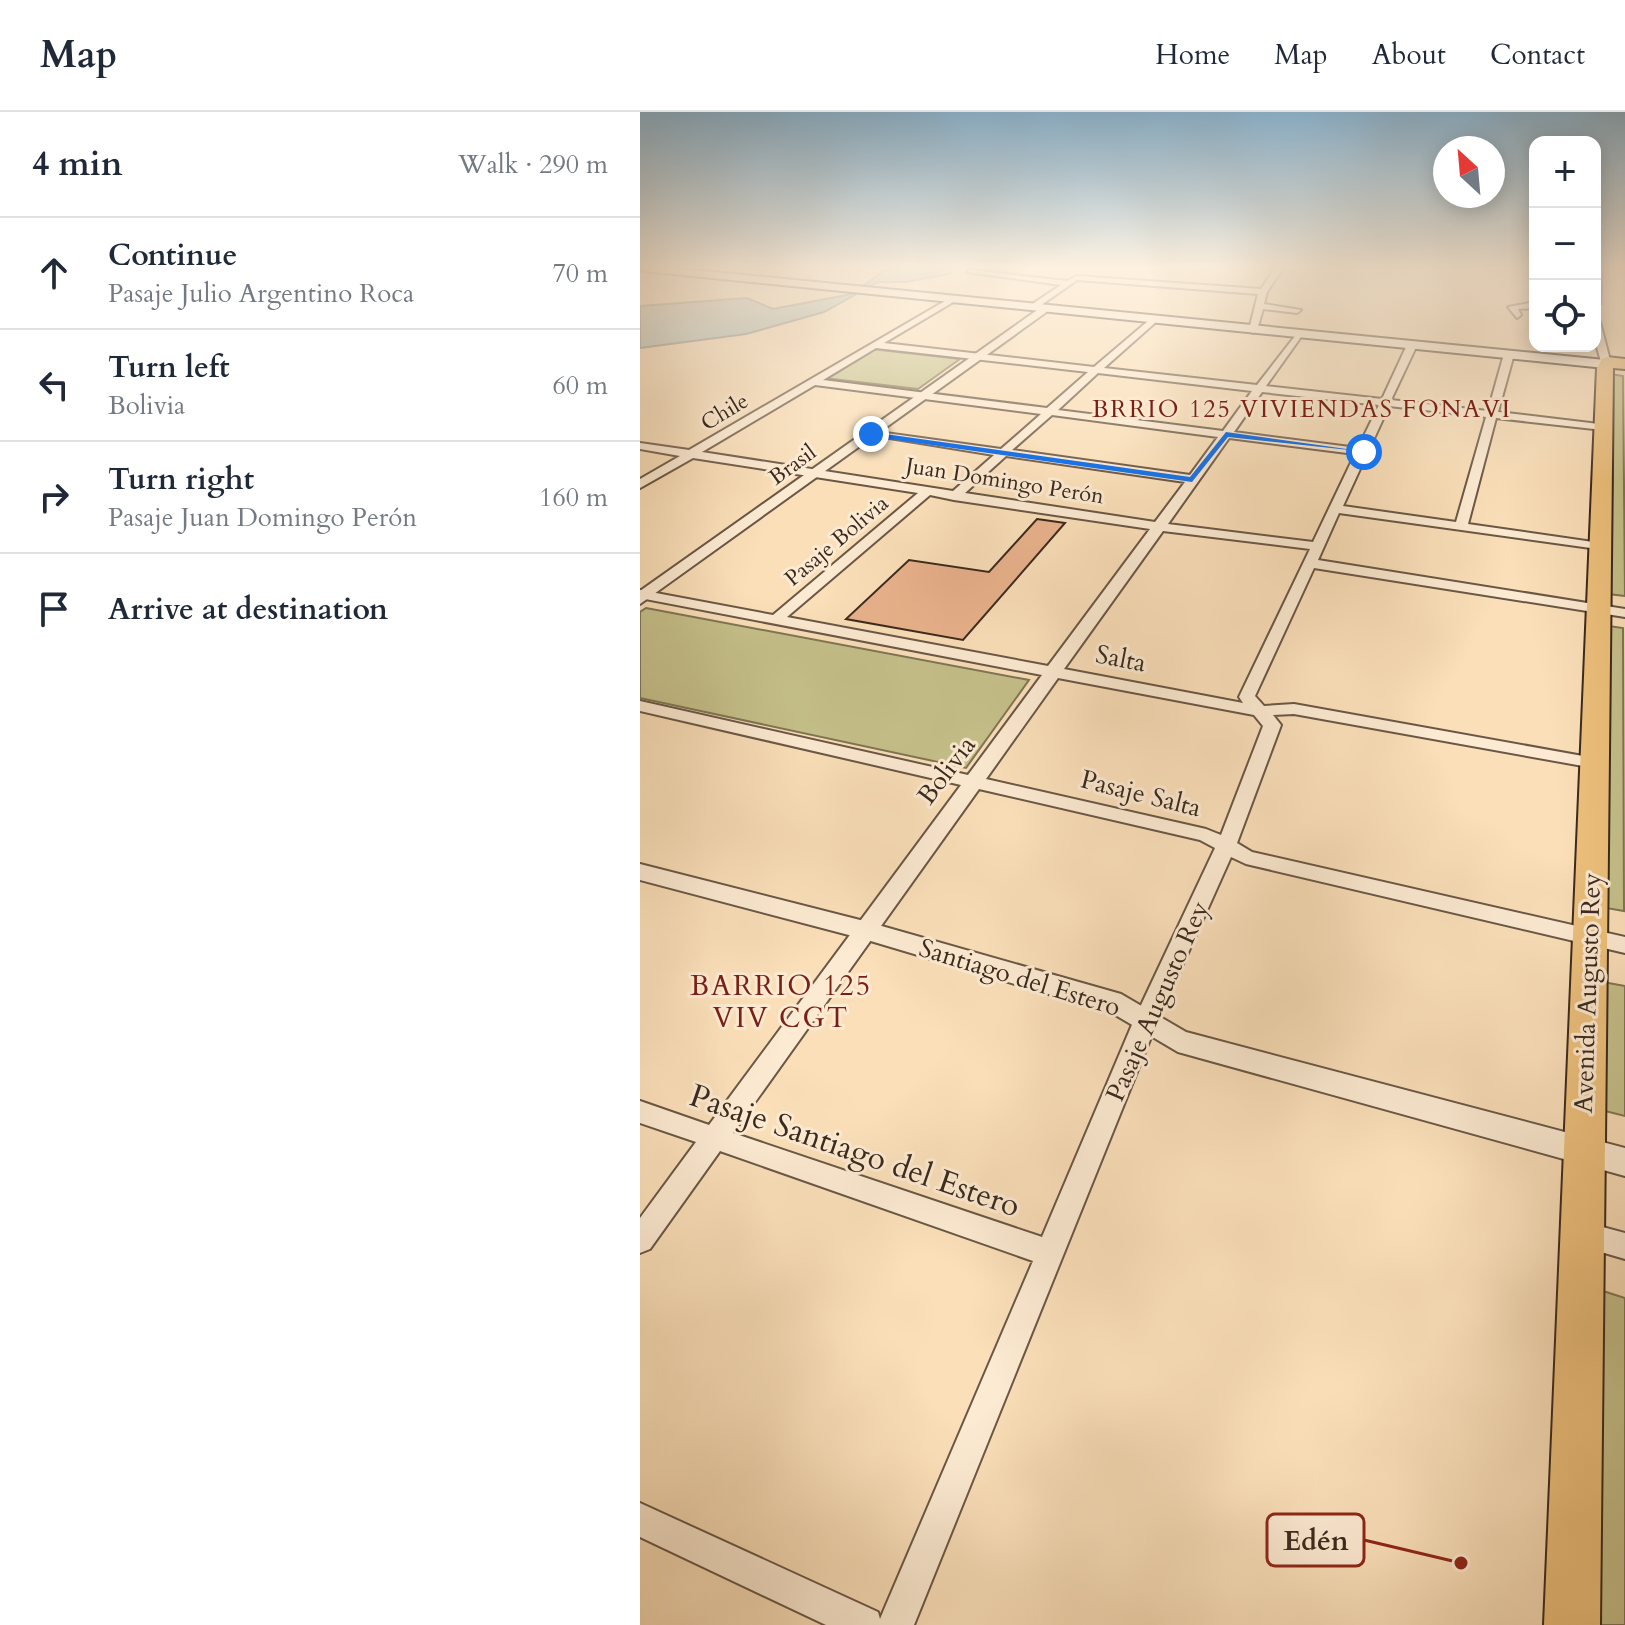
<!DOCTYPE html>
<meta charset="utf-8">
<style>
:root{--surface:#fff;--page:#f2f2f3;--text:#1f2937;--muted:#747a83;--line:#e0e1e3}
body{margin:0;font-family:Cardo,serif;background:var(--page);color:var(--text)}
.controls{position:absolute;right:24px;top:24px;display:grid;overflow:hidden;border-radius:16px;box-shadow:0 4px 20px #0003}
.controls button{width:72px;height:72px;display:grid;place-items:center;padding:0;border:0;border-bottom:2px solid var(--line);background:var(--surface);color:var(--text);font:40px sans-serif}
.compass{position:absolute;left:793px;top:24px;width:72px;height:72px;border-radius:50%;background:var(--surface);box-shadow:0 4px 20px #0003;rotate:334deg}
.stop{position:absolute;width:24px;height:24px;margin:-18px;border:6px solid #1a73e8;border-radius:50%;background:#fff}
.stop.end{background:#1a73e8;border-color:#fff;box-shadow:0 2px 8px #0008}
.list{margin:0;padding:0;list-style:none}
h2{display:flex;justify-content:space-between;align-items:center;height:104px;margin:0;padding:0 32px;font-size:34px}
h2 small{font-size:26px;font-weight:400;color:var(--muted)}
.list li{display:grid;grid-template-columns:52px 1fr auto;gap:24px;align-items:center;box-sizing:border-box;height:112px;padding:0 32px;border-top:2px solid var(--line)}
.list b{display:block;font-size:30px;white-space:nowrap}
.list p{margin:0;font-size:26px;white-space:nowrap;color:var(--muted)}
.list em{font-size:26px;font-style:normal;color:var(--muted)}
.icon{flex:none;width:44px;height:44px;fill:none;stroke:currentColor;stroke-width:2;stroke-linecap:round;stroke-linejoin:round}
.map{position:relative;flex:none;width:985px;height:1513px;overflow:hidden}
header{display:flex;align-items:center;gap:48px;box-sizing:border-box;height:112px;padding:0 40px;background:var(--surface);border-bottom:2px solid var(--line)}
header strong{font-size:38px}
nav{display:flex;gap:44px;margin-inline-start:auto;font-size:28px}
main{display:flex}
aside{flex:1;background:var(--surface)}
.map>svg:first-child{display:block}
.green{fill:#c5c08a;stroke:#807554;stroke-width:2}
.water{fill:#a1bbb8;stroke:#78817a;stroke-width:2}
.building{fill:#e9b28c;stroke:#3a2a1e;stroke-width:2}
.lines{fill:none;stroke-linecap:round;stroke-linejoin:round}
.minor-casing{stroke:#6a5745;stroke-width:4}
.tertiary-casing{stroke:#6a5745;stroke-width:4}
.secondary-casing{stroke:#3a2a1e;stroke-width:4}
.primary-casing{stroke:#3a2a1e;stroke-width:4}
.minor{fill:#fcead2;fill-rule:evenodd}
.tertiary{fill:#fcead2;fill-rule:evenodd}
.secondary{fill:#fcead2;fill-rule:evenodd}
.primary{fill:#edc07c;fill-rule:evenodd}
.route{fill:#1a73e8}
.labels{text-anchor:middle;stroke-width:6;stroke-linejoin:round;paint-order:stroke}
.far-street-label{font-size:22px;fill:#3a2a1e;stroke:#fcead2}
.far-neighbourhood-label{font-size:24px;letter-spacing:2px;fill:#7a1f14;stroke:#fcead2}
.street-label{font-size:26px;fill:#3a2a1e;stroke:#fcead2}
.neighbourhood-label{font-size:28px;letter-spacing:2px;fill:#7a1f14;stroke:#fcead2}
.near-street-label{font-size:32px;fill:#3a2a1e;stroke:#fcead2}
.leader{fill:none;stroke:#8f2418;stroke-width:3}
.callout-dot{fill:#8f2418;stroke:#fcead2;stroke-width:3}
.callout{fill:#fcead2;stroke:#8f2418;stroke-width:3}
.callout-label{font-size:28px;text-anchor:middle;font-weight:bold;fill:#3a2a1e}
</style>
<header>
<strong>Map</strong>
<nav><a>Home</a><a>Map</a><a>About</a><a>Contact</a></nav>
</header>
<main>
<aside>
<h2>4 min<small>Walk · 290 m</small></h2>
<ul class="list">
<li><svg class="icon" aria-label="ahead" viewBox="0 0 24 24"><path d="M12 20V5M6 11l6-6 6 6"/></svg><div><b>Continue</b><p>Pasaje Julio Argentino Roca</p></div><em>70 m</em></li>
<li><svg class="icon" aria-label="left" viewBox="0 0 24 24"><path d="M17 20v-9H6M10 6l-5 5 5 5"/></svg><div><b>Turn left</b><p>Bolivia</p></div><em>60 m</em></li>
<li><svg class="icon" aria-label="right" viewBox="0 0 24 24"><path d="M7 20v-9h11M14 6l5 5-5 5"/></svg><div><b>Turn right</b><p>Pasaje Juan Domingo Perón</p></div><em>160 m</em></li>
<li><svg class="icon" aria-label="arrive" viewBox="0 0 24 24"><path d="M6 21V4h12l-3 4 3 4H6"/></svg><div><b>Arrive at destination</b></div></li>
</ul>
</aside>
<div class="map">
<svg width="985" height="1513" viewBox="0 0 985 1513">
<rect width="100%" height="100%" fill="#fadfb9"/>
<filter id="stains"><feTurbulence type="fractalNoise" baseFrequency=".0025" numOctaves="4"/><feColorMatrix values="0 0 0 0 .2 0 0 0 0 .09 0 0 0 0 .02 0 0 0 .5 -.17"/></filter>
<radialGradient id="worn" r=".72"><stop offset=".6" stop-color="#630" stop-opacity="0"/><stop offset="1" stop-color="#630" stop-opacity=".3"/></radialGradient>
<path class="green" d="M231,237L320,247L278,277L184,266Z
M971,262L983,264L985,484L968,482Z
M6,496L389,568L326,656L0,586V500Z
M969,514L983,516L984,799L966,796Z
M963,870L985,874V1004L961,998Z
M963,1179L985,1186V1513H956Z"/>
<path class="water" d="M248,156H322L309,162L266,170H238L184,200L106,222L0,236V194L107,186L133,197L212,182Z"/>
<path class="building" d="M397,407L425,411L323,528L206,507L269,448L349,460Z"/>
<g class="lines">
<g class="minor-casing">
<path id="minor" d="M635,156H643L627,180L624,192L661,198L657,201L623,197L617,218L613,221L609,218L618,182L437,168L394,198L391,193L421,173L327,160L331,158L427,169L437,164L621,177Z
M312,185L315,189L244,231L454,255L514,204L517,209L464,256L617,273L659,219L663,222L626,274L742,287L767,233L772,230L777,233L751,288L848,299L864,242L869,239L874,242L858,300L967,313L968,315L963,318L856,306L828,412L960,431L967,435L965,438L699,401L678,448L985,497V505L674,456L615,584L624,594L654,592L954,646L963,651L960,655L954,656L654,602L633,603L641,613L597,731L612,740L985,825V841L606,752L591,745L518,908L274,1513H186L0,1425V1391L238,1500L240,1507L393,1149L80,1039L10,1137L0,1141V1106L56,1030L0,1011V989L69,1013L321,673L0,599V589L328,663L402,563L0,486V478L133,503L278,381L53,346L0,376V367L40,344L0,337V331L49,338ZM236,236L448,260L407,296L183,268ZM458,261L612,279L583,319L418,298ZM175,273L401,302L361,337L231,319L225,322L354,343L313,379L62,340ZM622,280L739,293L718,336L594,320ZM749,294L846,305L816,410L703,394ZM412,303L578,325L550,363L372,338ZM589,326L715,342L673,430L528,412ZM366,344L545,370L515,410L325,381ZM290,383L314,388L510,417L408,554L147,505ZM523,419L670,437L599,585L603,591L424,557ZM418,566L614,603L623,614L581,723L566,717L346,667ZM339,677L560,728L575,736L494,908L402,1125L93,1021Z
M895,190V196L878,197L881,203L877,206L868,195Z
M944,1110L985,1121V1147L934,1132L930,1123L934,1114Z"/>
</g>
<g class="tertiary-casing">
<path id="tertiary" d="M955,156H962L960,192L955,195Z
M403,194L412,196L0,492V479Z
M955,207L960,210L971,252L961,250L955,228Z
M0,752L224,809L481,882L546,920L985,1036V1064L538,940L472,901L224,827L0,768Z"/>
</g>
<g class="secondary-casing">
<path id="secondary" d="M0,156H34L965,248L972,252L965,256L3,159Z"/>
</g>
<g class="primary-casing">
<path id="primary" d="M967,245L985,247V257L973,256L960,1513H904L957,256L962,247Z"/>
</g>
<use href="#minor" class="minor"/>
<use href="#tertiary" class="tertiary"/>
<use href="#secondary" class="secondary"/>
<use href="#primary" class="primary"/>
</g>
<linearGradient id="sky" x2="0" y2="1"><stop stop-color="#8bb7d5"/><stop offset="0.42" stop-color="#fdf1e0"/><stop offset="1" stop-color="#fdf1e0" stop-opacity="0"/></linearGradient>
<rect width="985" height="368" fill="url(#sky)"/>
<path class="route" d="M231,320L550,365L586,320L728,340L588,325L552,370L228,324Z"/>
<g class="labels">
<g class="far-street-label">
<text transform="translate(84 299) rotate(-31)" y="8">Chile</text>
<text transform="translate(152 352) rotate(-36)" y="8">Brasil</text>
<text transform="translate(365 368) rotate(9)" y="8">Juan Domingo Perón</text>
<text transform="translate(196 428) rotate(-40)" y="8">Pasaje Bolivia</text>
</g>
<g class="far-neighbourhood-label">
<text x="662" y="305">BRRIO 125 VIVIENDAS FONAVI</text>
</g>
<g class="street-label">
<text transform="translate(481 546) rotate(11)" y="9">Salta</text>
<text transform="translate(306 658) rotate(-53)" y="9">Bolivia</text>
<text transform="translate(501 681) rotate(14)" y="9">Pasaje Salta</text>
<text transform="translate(380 865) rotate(17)" y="9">Santiago del Estero</text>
<text transform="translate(947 881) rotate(-88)" y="9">Avenida Augusto Rey</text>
<text transform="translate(517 889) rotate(-66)" y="9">Pasaje Augusto Rey</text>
</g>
<g class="neighbourhood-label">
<text x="141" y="883">BARRIO 125<tspan x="141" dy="32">VIV CGT</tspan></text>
</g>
<g class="near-street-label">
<text transform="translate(215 1038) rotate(19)" y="11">Pasaje Santiago del Estero</text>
</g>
</g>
<path class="leader" d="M821 1451L724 1428"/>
<circle class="callout-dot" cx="821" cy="1451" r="8"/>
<rect class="callout" x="627" y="1402" width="97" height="52" rx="8"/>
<g class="callout-label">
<text x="676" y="1438">Edén</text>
</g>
<rect width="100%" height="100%" filter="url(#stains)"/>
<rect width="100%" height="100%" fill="url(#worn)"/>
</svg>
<div class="controls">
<button>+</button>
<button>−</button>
<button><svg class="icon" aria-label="locate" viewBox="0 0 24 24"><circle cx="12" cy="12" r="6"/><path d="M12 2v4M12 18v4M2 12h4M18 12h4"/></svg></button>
</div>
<svg class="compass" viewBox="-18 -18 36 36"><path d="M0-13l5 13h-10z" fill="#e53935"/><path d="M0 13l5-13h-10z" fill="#747a83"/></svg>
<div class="stop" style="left:724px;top:340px"></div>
<div class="stop end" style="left:231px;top:322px"></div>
</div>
</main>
